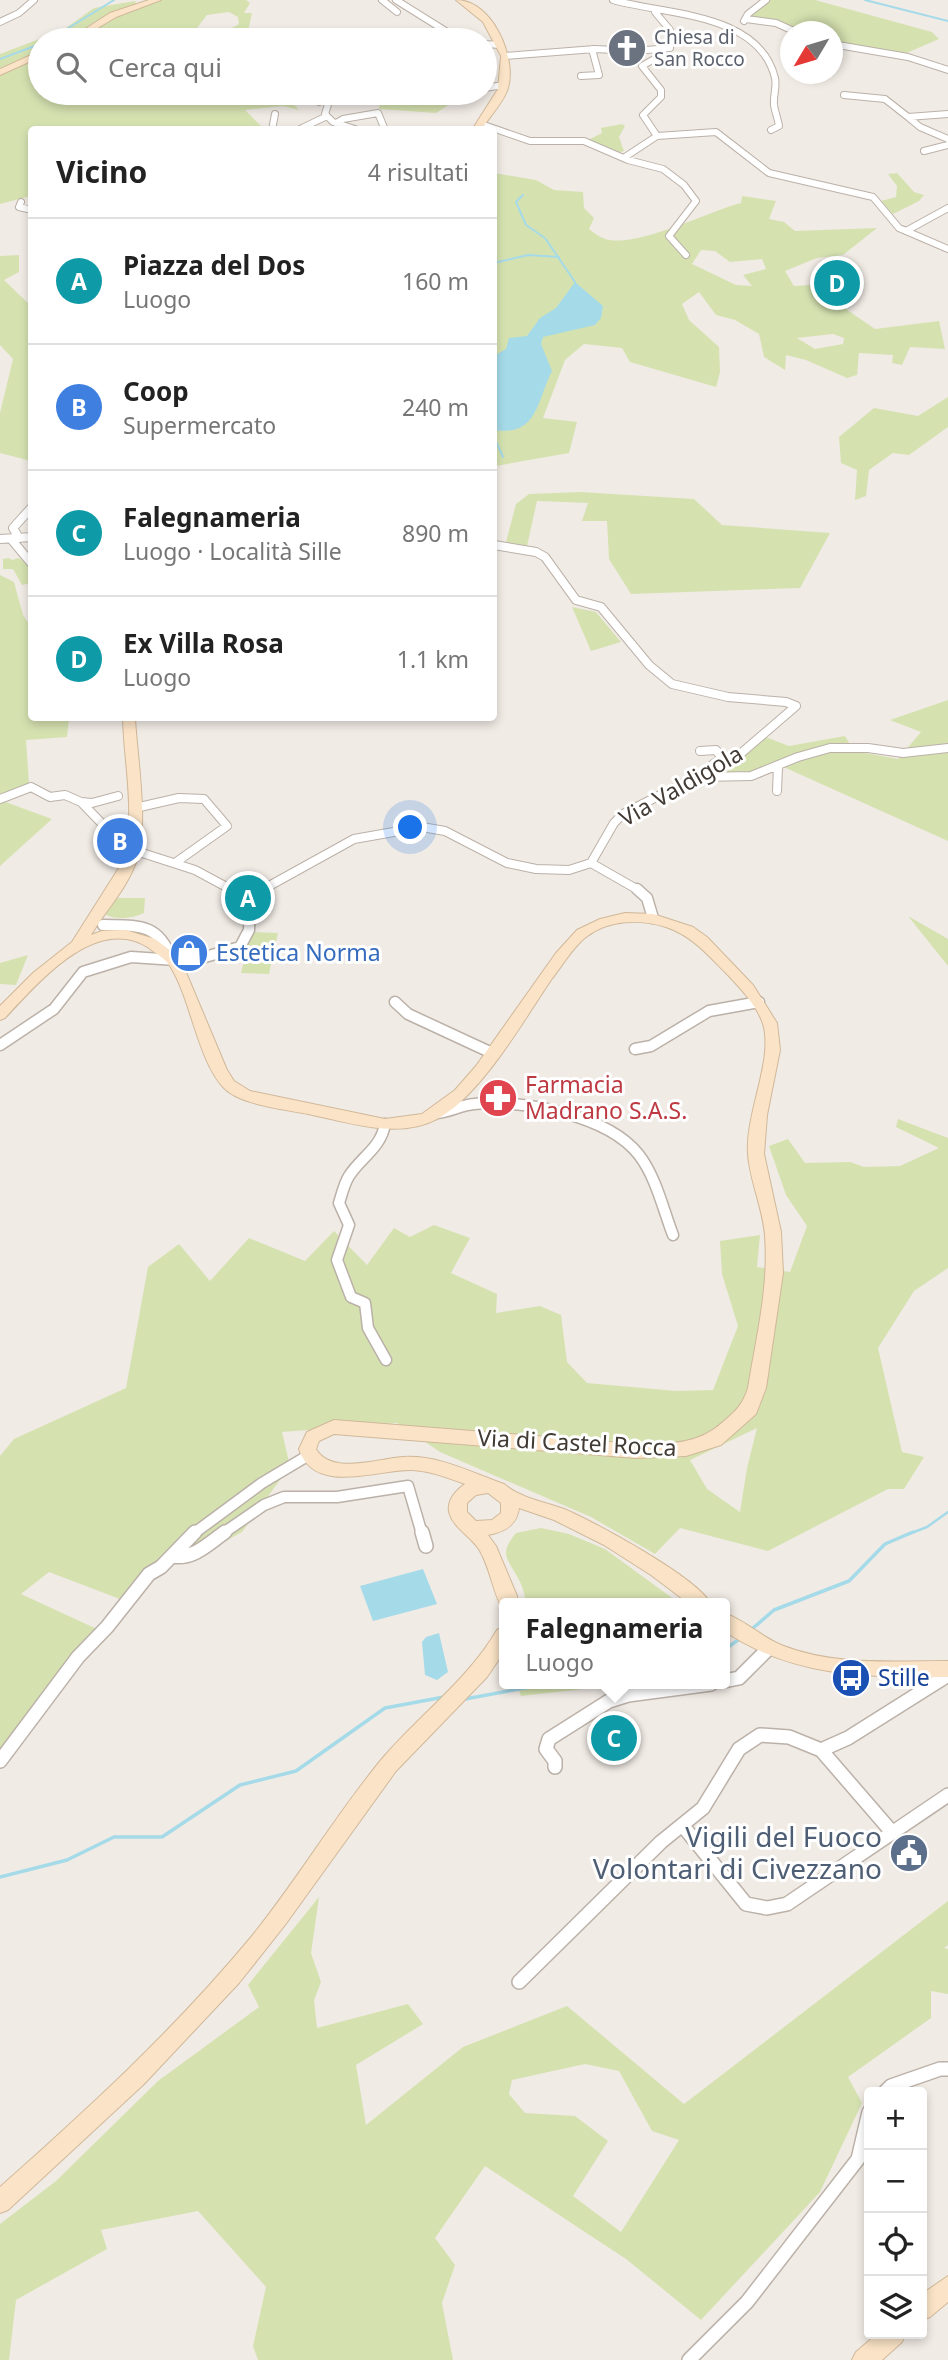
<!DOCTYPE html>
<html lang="it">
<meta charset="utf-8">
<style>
:root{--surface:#fff;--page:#f6f6f6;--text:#222;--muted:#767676;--line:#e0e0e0;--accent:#e8242b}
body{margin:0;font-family:"Noto Sans",sans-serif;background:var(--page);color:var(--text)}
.controls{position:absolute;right:21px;bottom:21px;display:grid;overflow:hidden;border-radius:7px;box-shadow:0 4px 10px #0003}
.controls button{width:63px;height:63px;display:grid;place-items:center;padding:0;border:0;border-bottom:2px solid var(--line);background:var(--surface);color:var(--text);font:35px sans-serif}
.compass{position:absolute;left:780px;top:21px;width:63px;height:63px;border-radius:50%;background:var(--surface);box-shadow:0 4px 10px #0003;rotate:232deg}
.you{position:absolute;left:411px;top:828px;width:24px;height:24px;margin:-18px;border:5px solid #fff;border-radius:50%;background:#1a73e8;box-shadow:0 0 0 10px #1a73e833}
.badge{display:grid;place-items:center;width:46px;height:46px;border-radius:50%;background:var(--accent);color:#fff;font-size:23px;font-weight:700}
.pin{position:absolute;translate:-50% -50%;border:4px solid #fff;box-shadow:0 2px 7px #0006}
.popup{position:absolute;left:499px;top:1598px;width:231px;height:91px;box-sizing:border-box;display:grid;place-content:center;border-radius:7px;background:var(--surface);filter:drop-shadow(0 2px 5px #0005);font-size:23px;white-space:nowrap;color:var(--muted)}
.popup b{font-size:26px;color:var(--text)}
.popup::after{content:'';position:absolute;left:50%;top:100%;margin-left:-14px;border:14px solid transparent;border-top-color:var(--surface)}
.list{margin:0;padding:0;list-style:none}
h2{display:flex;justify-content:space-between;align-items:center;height:91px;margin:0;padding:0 28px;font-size:30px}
h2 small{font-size:23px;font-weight:400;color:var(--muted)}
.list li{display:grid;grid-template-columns:46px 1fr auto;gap:21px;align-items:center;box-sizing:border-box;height:126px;padding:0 28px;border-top:2px solid var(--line)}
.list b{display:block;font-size:26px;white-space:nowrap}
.list p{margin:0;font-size:23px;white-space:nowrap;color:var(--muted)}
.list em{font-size:23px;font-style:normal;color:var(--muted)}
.icon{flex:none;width:38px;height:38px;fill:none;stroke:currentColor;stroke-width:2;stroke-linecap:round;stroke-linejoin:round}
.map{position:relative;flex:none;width:948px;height:2360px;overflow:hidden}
.search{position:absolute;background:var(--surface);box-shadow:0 4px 10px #0003;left:28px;top:28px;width:469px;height:77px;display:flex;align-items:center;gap:18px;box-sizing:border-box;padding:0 24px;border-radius:38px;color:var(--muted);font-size:26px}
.panel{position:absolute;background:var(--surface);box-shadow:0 4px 10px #0003;left:28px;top:126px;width:469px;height:595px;border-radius:7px}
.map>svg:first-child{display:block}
.green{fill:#d5e2b0;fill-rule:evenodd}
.water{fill:#a5dae9}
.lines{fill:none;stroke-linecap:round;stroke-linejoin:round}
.stream-far2{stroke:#a5dae9;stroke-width:2}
.stream-far1{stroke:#a5dae9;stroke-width:2.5}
.stream{stroke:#a5dae9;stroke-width:3.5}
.street-far3-casing{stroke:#bbb1a8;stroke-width:8}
.street-far2-casing{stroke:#bbb1a8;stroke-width:10}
.street-far1-casing{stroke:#bbb1a8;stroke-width:13}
.street-casing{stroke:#bbb1a8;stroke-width:16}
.secondary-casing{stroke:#d0b89a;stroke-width:2}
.street-far3{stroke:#fff;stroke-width:6}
.street-far2{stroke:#fff;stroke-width:8}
.street-far1{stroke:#fff;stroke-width:10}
.street{stroke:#fff;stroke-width:13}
.secondary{fill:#fae3c6;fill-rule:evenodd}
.labels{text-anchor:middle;stroke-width:6;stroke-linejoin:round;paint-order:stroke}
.far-worship-label{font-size:19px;fill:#5b616d;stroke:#fff;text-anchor:start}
.street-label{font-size:23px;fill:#423b35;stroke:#fff}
.shop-label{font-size:23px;fill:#366cbe;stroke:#fff;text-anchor:start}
.health-label{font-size:23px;fill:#be3a42;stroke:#fff;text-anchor:start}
.transit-label{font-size:23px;fill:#164399;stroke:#fff;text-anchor:start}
.near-service-label{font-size:28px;fill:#4e5e75;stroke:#fff;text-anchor:end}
</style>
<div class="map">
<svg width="948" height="2360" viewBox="0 0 948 2360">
<rect width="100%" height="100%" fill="#f1ebe5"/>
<path class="green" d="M161,0H246L250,3L244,13H252L247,36L240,40H40V93H283L299,110L283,106L245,110L264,129L32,130L31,196L0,204V54L63,30L94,8L135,1L138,7ZM229,12L238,17L239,24C227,32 210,34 197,28L207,15Z
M768,0H815L932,32L939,39L902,55L833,44L832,32L797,31L747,18Z
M381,93H457L456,100L436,113L379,109Z
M622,124L625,126L619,137L624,151L611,155L582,143L602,133L601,128Z
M494,173L536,180L554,190L583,192L584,208L594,218L589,229C593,232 598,236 603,238C631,251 709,211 741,203L742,196L776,201L769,219L784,222L795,231L877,228L843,255L817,258L785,271L794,286L811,285L875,329L939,321L945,349L910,347L902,365L892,363L893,355L859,353L857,375L847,378L806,360L786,355L785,370L764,357L759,334L735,320L716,315L699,292L682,304L689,320L719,347L720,372L716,387L630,362L622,348L584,344L565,360L543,418L577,422L569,453L496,466L494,463ZM701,250L715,251L730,262L762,259L766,269L743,275L752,286L736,285L692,264ZM833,334L844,338L843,344L815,349L797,338Z
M897,173L914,192L924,195L919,201L893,214L881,201L896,197L897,186L888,174Z
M19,255V272L4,280L31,306V461L0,453V413L13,359L0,345V256Z
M948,397V427L909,455L893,453L869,470L866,496L855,500L857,470L841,463L839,437L874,408L918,416Z
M580,492L694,499L722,525L830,533L800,588L631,594L609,559L607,521H582L588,503L537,501L527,546L506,542L516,504L529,494Z
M9,558L12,560L19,558L31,568V583L22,585L13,569H3V559Z
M0,575L14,582L23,615L31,627L32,718H69L67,737L26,740L29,783L0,797Z
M572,607L596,612L621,642L591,651Z
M948,700V841L777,764L750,775L715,774L763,736L789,746L845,736L854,751L898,759L921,732L890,720Z
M0,800L52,819L0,866Z
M116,898H145L144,913C133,918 116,921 105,914Z
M908,916L948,939V966Z
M251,932L278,933L269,974L241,973Z
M28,955L16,985L0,984V963Z
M898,1119L948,1138V1268L914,1291L878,1348L902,1452L924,1457L904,1489H888L768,1551L680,1528L655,1554L591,1517L440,1452L397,1423L282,1432L290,1466L242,1532L185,1564L158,1559L133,1604L49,1572L21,1594L99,1630L0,1753V1456L14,1439L126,1388L148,1267L179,1244L210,1281L249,1238L305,1261L334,1231L367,1265L394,1228L410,1237L434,1225L470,1238L451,1273L497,1294L496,1313L540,1306L561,1315L567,1362L587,1383L676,1391L713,1390L738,1326L722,1274L720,1241L760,1235L757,1267L790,1272L807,1226L786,1195L769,1146L788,1139L805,1163L850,1162L864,1167L900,1166L939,1148L896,1127ZM757,1428L747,1468L740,1512L707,1489L690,1460Z
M541,1528L569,1534L605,1549L679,1603H526C525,1596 523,1588 520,1582C509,1559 497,1556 516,1533Z
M517,1684H628L521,1696Z
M319,1897L311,1953L321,1982L314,2000L317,2028L408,2004L423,2024L356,2065L366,2125L463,2047L567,2006L684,2104L948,1901V1945L944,1948L948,1949V1994L931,1991V2018L848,2077L862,2103L820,2192L701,2320L626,2259L485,2166L435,2238L455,2265L442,2303L453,2360H258L253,2346L266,2287L198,2211L101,2230L107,2249L16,2300L9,2360H0V2224L56,2181L158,2081L259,2007L248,1985ZM585,2064L619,2071L652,2131L679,2140L621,2232L573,2196L608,2141L575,2116L525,2113L509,2094L512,2080Z"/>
<path class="water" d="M575,282L603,306L601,318L595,325L543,337L541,344L552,371C537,400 538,437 494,430V356L506,349L509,338L527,336L540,318L556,308Z
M423,1569L437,1604L373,1621L360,1586Z
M439,1633L448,1672L437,1680L425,1675L422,1642L426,1637Z"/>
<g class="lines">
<path class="stream-far2" d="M865,0L948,21
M49,40L114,0
M0,59L40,44
M523,195L516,202L526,225L545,238L575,282
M494,263L528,255L559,257
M494,437L503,457"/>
<path class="stream-far1" d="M909,1534L927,1527L948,1512"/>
<path class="stream" d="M752,1629L774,1610L849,1581L885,1544L913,1532
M724,1650L741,1638
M465,1699L546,1684
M0,1877L67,1860L114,1837H162L240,1785L296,1771L385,1708L444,1697"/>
<g class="street-far3-casing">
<path id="street-far3" d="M382,0L397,12
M396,0L460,40
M613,0C665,15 759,12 775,78C777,87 773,96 774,105C775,112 778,119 779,126L771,130
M746,19L776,23L796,32
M744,21L748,14L766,0
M0,22L19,13L34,0
M485,44L500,45
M832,44L908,57L948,70
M505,56L595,49L634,51L670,48V30L655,12
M581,76L599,75L592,49
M485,88L503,85
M844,95L885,99L908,117L948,114
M329,101L325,114L333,122L358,130
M319,102L330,93
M908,117L920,127L948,139
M336,123L343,119L378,113L385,130
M481,124L530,141H584L628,160L663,169L684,185L696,201L669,236L686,255
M272,130L275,114
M298,130L327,116
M657,136L643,115L661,97V90L642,66L656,58L658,50
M924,151L948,145
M625,157L657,136L716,132L769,173L873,197L899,228L948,249
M21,202L19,207L32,210
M906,231L948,208
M32,247V254"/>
</g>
<g class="street-far2-casing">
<path id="street-far2" d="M19,538L13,528L32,507
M0,539L32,537
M11,539L32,564
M494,545L536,552L545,557L576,600L601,607L649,665L672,684L728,697L786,702L796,706L739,755L623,814L614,823L591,863
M700,751L716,750L722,758L712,765
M702,777L751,776L798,757L830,748H868L903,753L948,748
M777,791L778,766
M0,799L31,787L50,797L65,795L81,802L112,834L132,837
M81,802L92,803L118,796
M135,808L179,798L204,799L227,826L175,863
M133,850L195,870L234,891
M591,863L640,891
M260,891L354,839L422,827L445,831L507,863L536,869L569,870L591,863"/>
</g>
<g class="street-far1-casing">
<path id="street-far1" d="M231,889L250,900
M637,889L647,898L653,918
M103,925C136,926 158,922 171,958
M395,1002L408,1014L492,1053
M0,1045L54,1009L83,972L131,957L191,961L240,947L249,930L250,900L263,889
M635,1049L651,1046L709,1011L759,1002
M437,1113C450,1112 461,1105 474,1104C522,1099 608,1115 639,1155C656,1177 663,1209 673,1235
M385,1124C381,1148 361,1157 349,1176C344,1184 342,1194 339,1203L349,1225L337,1260L351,1297L365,1303L368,1328L386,1360
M193,1534L262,1483L309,1455
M222,1534L264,1505L284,1497H337L408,1486L422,1534"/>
</g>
<g class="street-casing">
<path id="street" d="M422,1532L426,1546
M172,1556C193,1560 208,1544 225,1532
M724,1681L739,1678L768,1649
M821,1750L848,1738L948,1675
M0,1761L78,1657L107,1627L149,1574L161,1567L195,1532
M555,1767V1761L546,1749L549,1739L609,1701L628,1695L711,1684
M683,1826L746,1904L767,1908L787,1904L948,1795
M519,1982L661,1842L703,1808L739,1749L760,1735L789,1737L821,1750L891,1831
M885,2092L891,2086L940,2069H948
M689,2360L747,2302L858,2159L869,2112"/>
</g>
<g class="secondary-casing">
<path id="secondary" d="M149,0H161L116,17L78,40H68L110,13Z
M456,0C492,0 517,57 508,88C504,102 489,117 481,130H472L498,89L501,56L483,22Z
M40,51V57L0,75V69Z
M123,718H135C137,758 150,830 135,865C125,891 105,911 91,935L102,931L125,930L155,939L180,958L227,1070L234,1081L250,1091L385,1119L422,1114L455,1090L476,1066L556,953L577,930L600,919L625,913L653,914L693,927L707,937L753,985L777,1023L780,1050L767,1115L764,1154L781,1232L783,1273L766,1388L756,1414L721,1445L686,1456L636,1458L334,1434L319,1441L316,1449C332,1476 379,1458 404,1457C439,1455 472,1473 504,1484C520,1498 545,1502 564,1509C593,1521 698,1578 710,1603H688L651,1575L604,1545L554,1520L519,1508C517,1525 505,1532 488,1535L496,1546L517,1596V1603H504V1609L502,1608C493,1592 490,1568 480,1551C472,1537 453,1528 449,1512C447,1500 456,1490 465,1484C448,1478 431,1471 412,1470C378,1469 314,1496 299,1449L307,1432L334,1420L636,1444C670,1443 696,1446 723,1422C736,1411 743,1404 748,1388C756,1338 769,1287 765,1236C763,1208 750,1182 748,1154C745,1114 774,1059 763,1024C757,1005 739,987 726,973C707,954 692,936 666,927C640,919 609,919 586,937C572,948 562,966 551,980C523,1021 481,1096 437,1119C398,1140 348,1122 308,1114C284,1109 239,1105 223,1087C197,1058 191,999 170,966C166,959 155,953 149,948C96,913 37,984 5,1018L0,1020V1006L33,973L72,942L122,863C137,818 124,765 123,718ZM488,1493L501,1503V1513L492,1520L476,1521L467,1512V1503L476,1495Z
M724,1613C744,1620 761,1636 781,1645C833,1666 893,1661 948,1661V1677C866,1677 795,1678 724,1631Z
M504,1627V1652L487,1677L396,1771L285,1925L239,1983L144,2084L8,2210L0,2213V2187C89,2108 176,2028 252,1936C298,1879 335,1816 381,1760C419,1715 467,1681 497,1630Z
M948,2276V2302L930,2317L922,2320V2294Z
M877,2334H905L902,2342L882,2360H852L856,2352Z"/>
</g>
<use href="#street-far3" class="street-far3"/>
<use href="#street-far2" class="street-far2"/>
<use href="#street-far1" class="street-far1"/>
<use href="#street" class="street"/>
<use href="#secondary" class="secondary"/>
</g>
<defs>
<g id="church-disc" transform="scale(2.0125)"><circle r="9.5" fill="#6b7280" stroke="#fff"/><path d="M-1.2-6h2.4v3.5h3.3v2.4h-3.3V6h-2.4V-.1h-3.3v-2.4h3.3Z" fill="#fff"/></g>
<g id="shop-disc" transform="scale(2.0125)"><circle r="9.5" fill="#3f7fe0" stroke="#fff"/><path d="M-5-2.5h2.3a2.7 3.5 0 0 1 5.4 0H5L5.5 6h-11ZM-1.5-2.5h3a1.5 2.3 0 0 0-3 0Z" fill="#fff"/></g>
<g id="pharmacy-disc" transform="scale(2.0125)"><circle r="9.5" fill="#e0444e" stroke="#fff"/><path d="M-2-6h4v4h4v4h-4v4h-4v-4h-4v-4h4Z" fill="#fff"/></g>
<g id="bus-disc" transform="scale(2.0125)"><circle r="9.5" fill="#1a4fb4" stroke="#fff"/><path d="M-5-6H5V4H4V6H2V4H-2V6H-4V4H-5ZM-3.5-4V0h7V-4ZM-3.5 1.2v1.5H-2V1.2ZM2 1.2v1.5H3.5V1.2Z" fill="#fff"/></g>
<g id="civic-disc" transform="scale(2.0125)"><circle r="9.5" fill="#5c6f8a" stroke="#fff"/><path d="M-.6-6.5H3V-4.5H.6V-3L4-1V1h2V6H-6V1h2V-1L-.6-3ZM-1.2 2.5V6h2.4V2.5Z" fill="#fff"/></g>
</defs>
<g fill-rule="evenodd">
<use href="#church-disc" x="627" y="48"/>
<use href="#shop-disc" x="189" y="953"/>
<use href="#pharmacy-disc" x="498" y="1098"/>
<use href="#bus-disc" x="851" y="1678"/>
<use href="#civic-disc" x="909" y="1853"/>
</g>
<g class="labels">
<g class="far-worship-label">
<text x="654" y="44">Chiesa di<tspan x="654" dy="22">San Rocco</tspan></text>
</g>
<g class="street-label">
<text transform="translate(681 786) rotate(-30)" y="8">Via Valdigola</text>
<text transform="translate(577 1443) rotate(3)" y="8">Via di Castel Rocca</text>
</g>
<g class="shop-label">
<text x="216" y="961">Estetica Norma</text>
</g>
<g class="health-label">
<text x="525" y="1093">Farmacia<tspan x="525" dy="26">Madrano S.A.S.</tspan></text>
</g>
<g class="transit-label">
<text x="878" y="1686">Stille</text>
</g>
<g class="near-service-label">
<text x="882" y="1847">Vigili del Fuoco<tspan x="882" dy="32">Volontari di Civezzano</tspan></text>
</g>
</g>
</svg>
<div class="controls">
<button>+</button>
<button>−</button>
<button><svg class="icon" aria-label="locate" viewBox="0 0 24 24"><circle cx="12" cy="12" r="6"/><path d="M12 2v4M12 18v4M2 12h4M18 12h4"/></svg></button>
<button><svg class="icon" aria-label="layers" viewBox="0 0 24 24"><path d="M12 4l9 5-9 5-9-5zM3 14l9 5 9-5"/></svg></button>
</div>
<svg class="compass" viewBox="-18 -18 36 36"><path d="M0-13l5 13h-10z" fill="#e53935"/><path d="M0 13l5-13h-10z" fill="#767676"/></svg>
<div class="you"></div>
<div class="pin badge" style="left:248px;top:898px;background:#0f9aa8">A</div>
<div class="pin badge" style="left:120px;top:841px;background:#3f7fe0">B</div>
<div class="pin badge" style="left:614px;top:1738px;background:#0f9aa8">C</div>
<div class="popup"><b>Falegnameria</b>Luogo</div>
<div class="pin badge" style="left:837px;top:283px;background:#0f9aa8">D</div>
<div class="search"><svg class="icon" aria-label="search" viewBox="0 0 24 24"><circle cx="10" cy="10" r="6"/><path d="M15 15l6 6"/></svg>Cerca qui</div>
<section class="panel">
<h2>Vicino<small>4 risultati</small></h2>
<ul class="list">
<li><span class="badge" style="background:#0f9aa8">A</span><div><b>Piazza del Dos</b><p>Luogo</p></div><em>160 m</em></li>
<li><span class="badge" style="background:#3f7fe0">B</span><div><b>Coop</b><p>Supermercato</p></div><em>240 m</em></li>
<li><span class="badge" style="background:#0f9aa8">C</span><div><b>Falegnameria</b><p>Luogo · Località Sille</p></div><em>890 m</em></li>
<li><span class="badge" style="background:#0f9aa8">D</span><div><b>Ex Villa Rosa</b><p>Luogo</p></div><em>1.1 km</em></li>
</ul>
</section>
</div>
